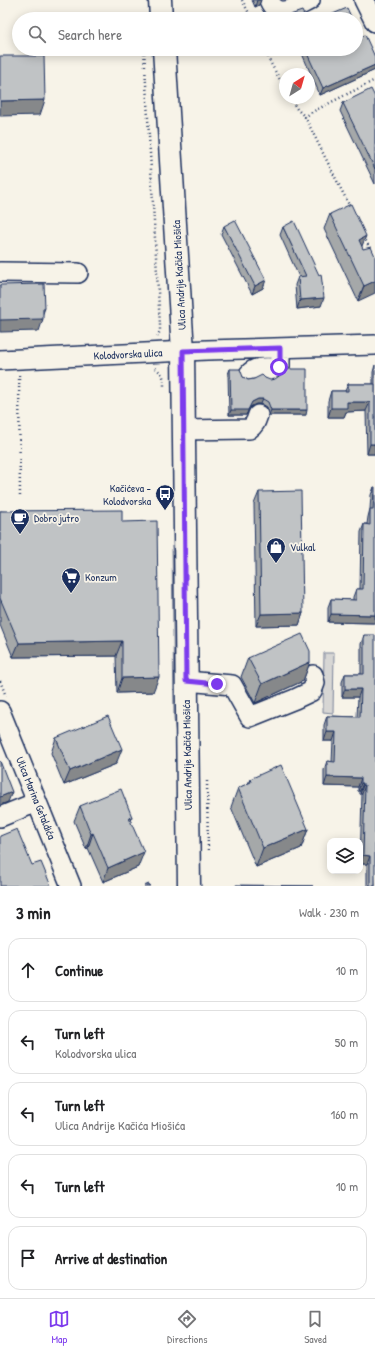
<!DOCTYPE html>
<meta charset="utf-8">
<style>
:root{--surface:#fff;--page:#f2f2f2;--text:#202124;--muted:#757577;--line:#e0e0e0;--accent:#7c3aed}
body{margin:0;font-family:"Patrick Hand",sans-serif;background:var(--page);color:var(--text)}
.controls{position:absolute;right:12px;bottom:12px;display:grid;overflow:hidden;border-radius:8px;box-shadow:0 2px 10px #0003}
.controls button{width:36px;height:36px;display:grid;place-items:center;padding:0;border:0;border-bottom:1px solid var(--line);background:var(--surface);color:var(--text);font:20px sans-serif}
.compass{position:absolute;left:279px;top:68px;width:36px;height:36px;border-radius:50%;background:var(--surface);box-shadow:0 2px 10px #0003;rotate:37deg}
.stop{position:absolute;width:12px;height:12px;margin:-9px;border:3px solid #7c3aed;border-radius:50%;background:#fff}
.stop.end{background:#7c3aed;border-color:#fff;box-shadow:0 1px 4px #0008}
.list{margin:0;padding:0;list-style:none}
h2{display:flex;justify-content:space-between;align-items:center;height:52px;margin:0;padding:0 16px;font-size:17px}
h2 small{font-size:13px;font-weight:400;color:var(--muted)}
.list li{display:grid;grid-template-columns:26px 1fr auto;gap:12px;align-items:center;box-sizing:border-box;height:64px;margin:0 8px 8px;padding:0 8px;border:1px solid var(--line);border-radius:12px}
.list b{display:block;font-size:15px;white-space:nowrap}
.list p{margin:0;font-size:13px;white-space:nowrap;color:var(--muted)}
.list em{font-size:13px;font-style:normal;color:var(--muted)}
.icon{flex:none;width:22px;height:22px;fill:none;stroke:currentColor;stroke-width:2;stroke-linecap:round;stroke-linejoin:round}
.map{position:relative;flex:none;width:375px;height:886px;overflow:hidden}
.search{position:absolute;background:var(--surface);box-shadow:0 2px 10px #0003;left:12px;right:12px;top:12px;height:44px;display:flex;align-items:center;gap:10px;box-sizing:border-box;padding:0 14px;border-radius:22px;color:var(--muted);font-size:15px}
.sheet{height:412px;background:var(--surface)}
nav{display:flex;justify-content:space-around;align-items:center;box-sizing:border-box;height:56px;border-top:1px solid var(--line);background:var(--surface);font-size:11px;color:var(--muted)}
nav a{display:grid;justify-items:center;gap:2px}
nav .on{color:var(--accent)}
.map>svg:first-child{display:block}
.green{fill:#d7d6d4;stroke:#798299}
.lines{fill:none;stroke-linecap:round;stroke-linejoin:round}
.minor-casing{stroke:#1b2f5e;stroke-width:22}
.major-casing{stroke:#1b2f5e;stroke-width:25}
.path{stroke:#1b2f5e;stroke-width:2.5;stroke-dasharray:1 3;stroke-linecap:butt}
.minor{stroke:#f7f3e8;stroke-width:19}
.major{stroke:#f7f3e8;stroke-width:22}
.wall{fill:#a5a8a9;stroke:#1b2f5e}
.shaded-wall{fill:#86888a;stroke:#1b2f5e}
.building{fill:#c0c3c5;stroke:#1b2f5e}
.route{stroke:#7c3aed;stroke-width:5}
.labels{text-anchor:middle;stroke-width:3.5;stroke-linejoin:round;paint-order:stroke}
.street-label{font-size:11px;fill:#1b2f5e;stroke:#f7f3e8}
.poi-label{font-size:11px;fill:#1b2f5e;stroke:#f7f3e8;text-anchor:start}
</style>
<div class="map">
<svg width="375" height="886" viewBox="0 0 375 886">
<rect width="100%" height="100%" fill="#f7f3e8"/>
<filter id="ink" filterUnits="userSpaceOnUse"><feTurbulence type="fractalNoise" baseFrequency=".025" numOctaves="2"/><feDisplacementMap in="SourceGraphic" scale="8" xChannelSelector="R" yChannelSelector="G"/><feConvolveMatrix kernelMatrix="1 2 1 2 8 2 1 2 1" color-interpolation-filters="sRGB"/></filter>
<g filter="url(#ink)">
<path class="green" d="M172,546L176,563L177,743L174,719Z
M324,653H334L333,713L323,712Z"/>
<g class="lines">
<g class="minor-casing">
<path id="minor" d="M269,0C278,21 295,7 310,0
M364,0L375,22
M0,272L78,273
M0,360L207,350L375,345
M249,374C255,366 267,368 277,368
M269,374L272,370L280,366V348
M184,430L249,429C255,425 256,421 258,415
M186,681L232,685L250,717L295,699L312,691L315,683L313,675
M0,711L71,886
M0,817L37,802"/>
</g>
<g class="major-casing">
<path id="major" d="M160,0L161,19
M164,49L183,351L189,886"/>
</g>
<path class="path" d="M242,0L252,19
M144,49L160,325V331L157,337
M266,49L269,60L285,89
M290,98L297,109L305,117
M350,207L305,117L312,112L375,80
M364,237L370,249
M155,368C163,374 164,376 164,386
M19,375L20,498
M0,681L6,696
M207,781L208,852"/>
<use href="#minor" class="minor"/>
<use href="#major" class="major"/>
</g>
<path class="wall" d="M252,0H261L259,5L255,7Z
M290,15L306,19H289Z
M360,37L375,57V70L320,95L300,49H356Z
M375,97V184L340,111L343,103Z
M330,214L363,249L375,256L358,301L324,229Z
M224,226L263,288L252,294L221,234Z
M283,227L321,306L297,309L295,285L298,277H299L280,235Z
M375,365V454H367L366,411L346,412L344,417H328V401L331,391H345L348,384H373V372Z
M230,369L248,380L254,379L265,378L306,415H269L266,407L261,404H256L250,407L246,415H229L228,374Z
M374,487L375,623L328,622V607L331,599L353,600V597L356,589H360L361,532L364,524H367L368,517L370,509L371,495Z
M259,492L303,613L299,625L256,626L254,504Z
M0,511L122,522L153,692L117,693L116,656L13,657L0,625Z
M364,635L375,886H367V864H360L362,794H360V791H358V787L324,786V770L327,761L332,762L333,741H324V725L327,716L357,717L358,697H342V682L345,674H361V644Z
M248,658L310,662L303,681L255,703L241,677Z
M56,738L116,764L64,785L51,753Z
M250,779L308,829L301,848L256,867L231,807L238,788L248,784Z
M80,806L132,817L131,822L138,867L103,882L88,848L86,849L74,821Z"/>
<path class="shaded-wall" d="M257,0H261L259,5L255,7Z
M375,65V70L320,95L323,88Z
M45,100L40,115L0,116V101Z
M366,236L360,251L359,240Z
M266,280L263,288L252,294L255,286Z
M375,281V293L358,301L364,286Z
M324,298L321,306L297,309L300,300Z
M43,308H45L41,319H43L39,331L0,332V320Z
M258,399H263L261,404H256L250,407L246,415H229L231,410L252,402Z
M347,402H370L366,411L346,412L344,417H328L331,408Z
M271,410H307L306,415H269Z
M370,444H375V454H367Z
M303,613L299,625L256,626L261,614Z
M331,614L375,615V623L328,622Z
M122,641L116,656L13,657L19,643Z
M310,662L303,681L255,703L262,684Z
M159,677L153,692L117,693L122,678Z
M345,689H361L358,697H342Z
M327,732H336L333,741H324Z
M122,749L116,764L64,785L70,771Z
M327,777L361,778L358,787L324,786Z
M361,783H363L360,791H358Z
M363,785H365L362,794H360Z
M12,792L8,802L0,805V797Z
M308,829L301,848L256,867L263,848Z
M93,833L88,848L86,849L91,834Z
M144,852L138,867L103,882L108,868Z
M363,855L370,856L367,864H360Z"/>
<path class="building" d="M347,8L352,19H329L328,16Z
M302,11L306,19H292L290,15Z
M356,29L360,37L365,35L375,57V65L323,88L305,49H356Z
M0,56H44L45,100L0,101Z
M371,89L375,97V169L343,103Z
M351,204L366,236L359,240L363,249L371,247L375,256V281L364,286L330,214Z
M235,220L266,280L255,286L224,226Z
M294,221L319,275L321,274L324,298L300,300L298,277L306,276L283,227Z
M44,284L45,308H43V319L0,320V285Z
M230,369H240L243,377L248,380L254,379L262,375L265,378L270,380L275,379L289,369H307V410H271L268,402L263,399H258L252,402L248,410H231Z
M348,384H375V444H370V402H347V408H331V391H348Z
M374,487H375V615L331,614V599L356,600V589H363L364,524L370,525V509H373Z
M301,491L303,613L261,614L259,492Z
M122,510V522L157,521L159,677L122,678V641L19,643L0,598V511Z
M302,634L310,651V662L262,684L248,658Z
M364,635H375V886H370V856L363,855L365,785H363V783H361V778L327,777V761L335,762L336,732H327V716L360,717L361,689H345V674H364Z
M108,716L122,749L70,771L56,738Z
M0,761L12,792L0,797Z
M281,765L308,829L263,848L238,788L251,782L250,779Z
M121,789L132,817L129,818L144,852L108,868L93,833L91,834L80,806Z
M17,829L32,865L41,862L51,886H0V836Z
M149,884L150,886H144Z
M236,885L313,886H236Z"/>
</g>
<g class="lines" filter="url(#ink)">
<path class="route" d="M217,684L186,681L183,351L280,348V365L279,367"/>
</g>
<defs>
<g id="bus-pin" transform="scale(1)"><path d="M0 17L-7.5 6A9.5 9.5 0 1 1 7.5 6Z" fill="#1b2f5e" stroke="#f7f3e8"/><path d="M-5-6H5V4H4V6H2V4H-2V6H-4V4H-5ZM-3.5-4V0h7V-4ZM-3.5 1.2v1.5H-2V1.2ZM2 1.2v1.5H3.5V1.2Z" fill="#fff"/></g>
<g id="cafe-pin" transform="scale(1)"><path d="M0 17L-7.5 6A9.5 9.5 0 1 1 7.5 6Z" fill="#1b2f5e" stroke="#f7f3e8"/><path d="M-5.5-4.5H6V0H3Q3 3.5 0 3.5H-2.5Q-5.5 3.5-5.5 0ZM3-3.2v2h1.7v-2ZM-6 4.5H4V6H-6Z" fill="#fff"/></g>
<g id="shop-pin" transform="scale(1)"><path d="M0 17L-7.5 6A9.5 9.5 0 1 1 7.5 6Z" fill="#1b2f5e" stroke="#f7f3e8"/><path d="M-5-2.5h2.3a2.7 3.5 0 0 1 5.4 0H5L5.5 6h-11ZM-1.5-2.5h3a1.5 2.3 0 0 0-3 0Z" fill="#fff"/></g>
<g id="supermarket-pin" transform="scale(1)"><path d="M0 17L-7.5 6A9.5 9.5 0 1 1 7.5 6Z" fill="#1b2f5e" stroke="#f7f3e8"/><path d="M-6-5.5h2.5l.6 2H6L4.5 2H-2.5L-4.4-4H-6ZM-1.5 3.2a1.3 1.3 0 1 0 .1 0ZM3 3.2a1.3 1.3 0 1 0 .1 0Z" fill="#fff"/></g>
</defs>
<g fill-rule="evenodd">
<use href="#bus-pin" x="165" y="494"/>
<use href="#cafe-pin" x="20" y="518"/>
<use href="#shop-pin" x="276" y="547"/>
<use href="#supermarket-pin" x="71" y="577"/>
</g>
<g class="labels">
<g class="street-label">
<text transform="translate(179 275) rotate(-93)" y="4">Ulica Andrije Kačića Miošića</text>
<text transform="translate(128 354) rotate(-3)" y="4">Kolodvorska ulica</text>
<text transform="translate(187 755) rotate(-91)" y="4">Ulica Andrije Kačića Miošića</text>
<text transform="translate(36 798) rotate(68)" y="4">Ulica Marina Getaldića</text>
</g>
<g class="poi-label">
<text x="151" y="492" text-anchor="end">Kačićeva -<tspan x="151" dy="13">Kolodvorska</tspan></text>
<text x="34" y="522">Dobro jutro</text>
<text x="290" y="551">Vulkal</text>
<text x="85" y="581">Konzum</text>
</g>
</g>
</svg>
<div class="controls">
<button><svg class="icon" aria-label="layers" viewBox="0 0 24 24"><path d="M12 4l9 5-9 5-9-5zM3 14l9 5 9-5"/></svg></button>
</div>
<svg class="compass" viewBox="-18 -18 36 36"><path d="M0-13l5 13h-10z" fill="#e53935"/><path d="M0 13l5-13h-10z" fill="#757577"/></svg>
<div class="stop" style="left:279px;top:367px"></div>
<div class="stop end" style="left:217px;top:684px"></div>
<div class="search"><svg class="icon" aria-label="search" viewBox="0 0 24 24"><circle cx="10" cy="10" r="6"/><path d="M15 15l6 6"/></svg>Search here</div>
</div>
<section class="sheet">
<h2>3 min<small>Walk · 230 m</small></h2>
<ul class="list">
<li><svg class="icon" aria-label="ahead" viewBox="0 0 24 24"><path d="M12 20V5M6 11l6-6 6 6"/></svg><div><b>Continue</b></div><em>10 m</em></li>
<li><svg class="icon" aria-label="left" viewBox="0 0 24 24"><path d="M17 20v-9H6M10 6l-5 5 5 5"/></svg><div><b>Turn left</b><p>Kolodvorska ulica</p></div><em>50 m</em></li>
<li><svg class="icon" aria-label="left" viewBox="0 0 24 24"><path d="M17 20v-9H6M10 6l-5 5 5 5"/></svg><div><b>Turn left</b><p>Ulica Andrije Kačića Miošića</p></div><em>160 m</em></li>
<li><svg class="icon" aria-label="left" viewBox="0 0 24 24"><path d="M17 20v-9H6M10 6l-5 5 5 5"/></svg><div><b>Turn left</b></div><em>10 m</em></li>
<li><svg class="icon" aria-label="arrive" viewBox="0 0 24 24"><path d="M6 21V4h12l-3 4 3 4H6"/></svg><div><b>Arrive at destination</b></div></li>
</ul>
</section>
<nav>
<a class="on"><svg class="icon" aria-label="map" viewBox="0 0 24 24"><path d="M3 6l6-2 6 2 6-2v14l-6 2-6-2-6 2zM9 4v14M15 6v14"/></svg>Map</a>
<a><svg class="icon" aria-label="directions" viewBox="0 0 24 24"><path d="M12 3l9 9-9 9-9-9zM9 14v-3h6M13 9l2 2-2 2"/></svg>Directions</a>
<a><svg class="icon" aria-label="saved" viewBox="0 0 24 24"><path d="M7 4h10v16l-5-4-5 4z"/></svg>Saved</a>
</nav>
